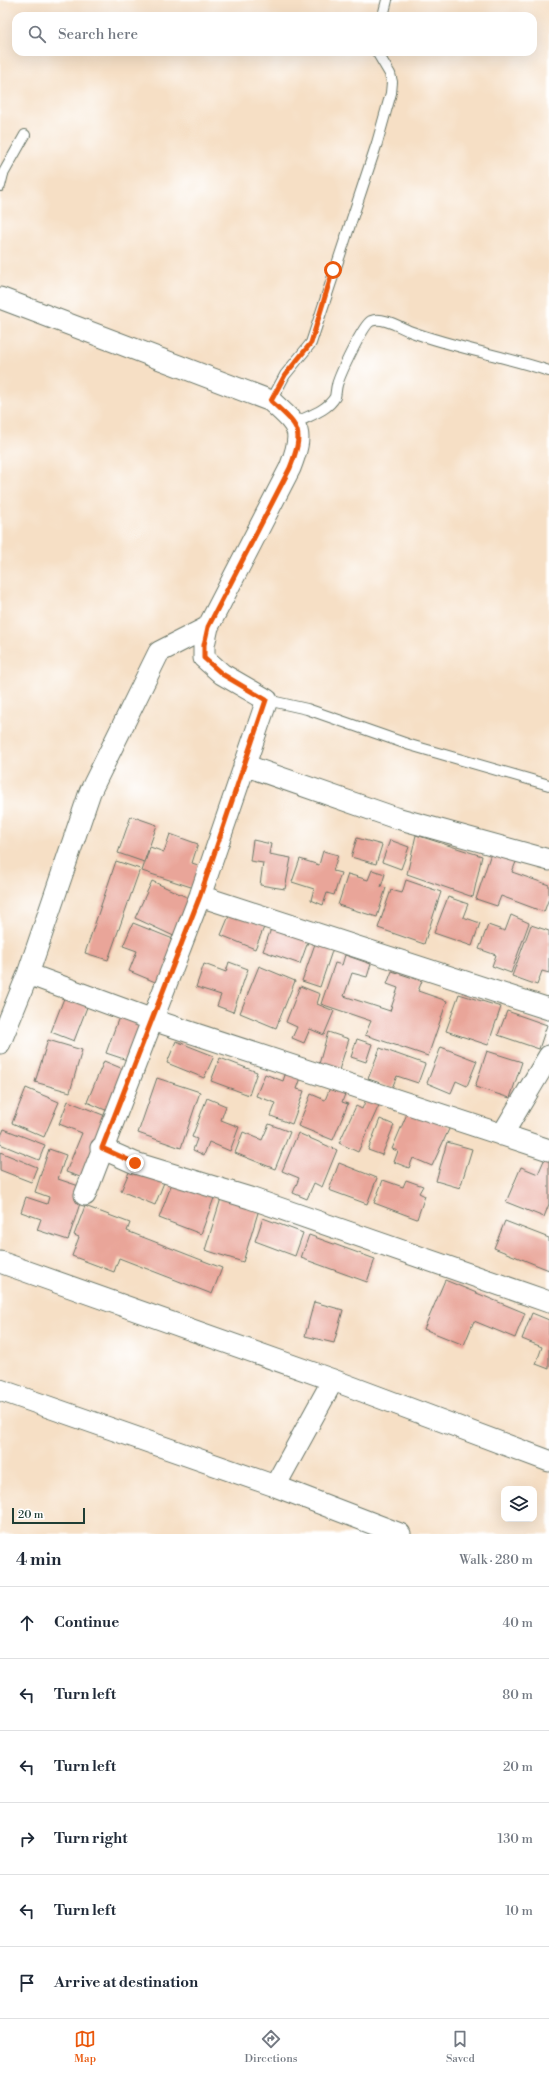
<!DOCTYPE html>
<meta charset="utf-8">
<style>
:root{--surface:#fff;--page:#f2f2f3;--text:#1f2937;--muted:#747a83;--line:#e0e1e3;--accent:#ea580c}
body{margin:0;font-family:"Libre Bodoni",serif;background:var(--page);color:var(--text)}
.controls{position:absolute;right:12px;bottom:12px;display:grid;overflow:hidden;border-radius:8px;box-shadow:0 4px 16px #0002}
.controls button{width:36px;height:36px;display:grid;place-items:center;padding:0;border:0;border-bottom:1px solid var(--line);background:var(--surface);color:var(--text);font:20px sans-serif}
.scale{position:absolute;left:12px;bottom:10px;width:73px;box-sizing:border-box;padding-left:4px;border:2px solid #1f3d34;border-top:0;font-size:11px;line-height:14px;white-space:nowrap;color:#1f3d34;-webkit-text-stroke:3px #fff;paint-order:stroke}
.stop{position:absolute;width:12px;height:12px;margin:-9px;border:3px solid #ea580c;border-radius:50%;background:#fff}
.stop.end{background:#ea580c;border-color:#fff;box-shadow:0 1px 4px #0008}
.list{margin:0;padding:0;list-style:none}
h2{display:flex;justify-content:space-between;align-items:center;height:52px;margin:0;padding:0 16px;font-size:17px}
h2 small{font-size:13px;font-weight:400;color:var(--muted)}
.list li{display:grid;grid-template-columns:26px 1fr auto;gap:12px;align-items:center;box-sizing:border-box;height:72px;padding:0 16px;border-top:1px solid var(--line)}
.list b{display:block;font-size:15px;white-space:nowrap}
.list em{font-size:13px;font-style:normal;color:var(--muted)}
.icon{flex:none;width:22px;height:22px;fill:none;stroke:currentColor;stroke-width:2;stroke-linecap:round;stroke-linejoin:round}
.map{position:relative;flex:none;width:549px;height:1534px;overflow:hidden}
.search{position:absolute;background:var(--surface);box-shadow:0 4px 16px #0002;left:12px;right:12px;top:12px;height:44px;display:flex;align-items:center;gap:10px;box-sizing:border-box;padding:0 14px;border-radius:12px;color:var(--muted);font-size:15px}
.sheet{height:484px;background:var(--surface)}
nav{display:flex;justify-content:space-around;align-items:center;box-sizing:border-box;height:56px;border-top:1px solid var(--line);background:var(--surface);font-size:11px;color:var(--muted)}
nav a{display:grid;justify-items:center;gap:2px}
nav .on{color:var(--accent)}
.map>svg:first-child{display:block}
.building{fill:#e9a599}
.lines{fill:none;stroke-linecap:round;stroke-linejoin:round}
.lane-casing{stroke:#6a7667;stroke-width:12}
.street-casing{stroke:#6a7667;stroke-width:23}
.lane{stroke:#fff;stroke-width:10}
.street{stroke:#fff;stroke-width:21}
.route{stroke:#ea580c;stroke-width:5}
</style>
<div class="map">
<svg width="549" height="1534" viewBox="0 0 549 1534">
<rect width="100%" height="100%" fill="#fff"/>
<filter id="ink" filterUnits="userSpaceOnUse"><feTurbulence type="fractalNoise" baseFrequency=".025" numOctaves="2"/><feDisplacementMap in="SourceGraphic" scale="8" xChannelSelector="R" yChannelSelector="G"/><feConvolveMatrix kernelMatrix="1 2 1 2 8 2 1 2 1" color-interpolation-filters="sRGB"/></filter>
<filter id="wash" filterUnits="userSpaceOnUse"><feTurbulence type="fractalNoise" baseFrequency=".012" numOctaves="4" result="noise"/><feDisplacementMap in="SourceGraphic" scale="16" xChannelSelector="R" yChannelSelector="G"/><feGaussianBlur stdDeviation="0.9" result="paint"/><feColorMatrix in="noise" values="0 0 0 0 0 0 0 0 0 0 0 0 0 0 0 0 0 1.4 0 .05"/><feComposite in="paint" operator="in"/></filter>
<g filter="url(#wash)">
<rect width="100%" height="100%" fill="#f6dfc5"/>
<g id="blocks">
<path class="building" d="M131,816L157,825L144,862L118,853Z
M170,834L198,844L192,863L204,867L197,889L142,871L150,847L164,852Z
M416,835L482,856L473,897L407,874Z
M357,838L382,845L376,864L351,857Z
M253,840L271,844L269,854L291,858L285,889L260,885L263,863L250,861Z
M390,840L409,847L401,869L382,862Z
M493,847L518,857L512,872L549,885V898L544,912L501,896L497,906L476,899Z
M323,851L338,855L333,871L341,873L334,895L327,893L323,905L311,900L314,889L292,882L300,859L319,865Z
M116,861L140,869L108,960L85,953Z
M372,870L385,874L381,887L386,888L377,917L338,905L348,874L368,880Z
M406,880L441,892L424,944L378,928L391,890L402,893Z
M152,881L195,901L178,938L135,918Z
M448,897L468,904L463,917L480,923L472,946L434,933Z
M231,911L265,925L255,949L221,935Z
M511,915L529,923L511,973L492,966L496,955L479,949L488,925L505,931Z
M133,923L178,941L160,984L129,971L137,951L123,946Z
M531,925L549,931V973L542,971L537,985L512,976Z
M272,926L309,939L300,964L263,951Z
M316,941L333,948L320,987L302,981Z
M345,955L371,964L367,977L352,973L344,996L390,1011L398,988L387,984L392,971L422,981L418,991L447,1001L428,1056L365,1035L371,1021L321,1004L335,963L342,965Z
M229,962L248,969L233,1012L217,1006L221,995L196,987L204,964L226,972Z
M259,966L295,981L276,1028L240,1013Z
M300,986L320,994L317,1004L334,1011L324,1035L310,1029L304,1043L292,1038L297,1027L286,1022Z
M66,993L89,1002L74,1041L51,1032Z
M459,994L501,1007L488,1045L446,1031Z
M507,1011L547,1025L539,1049L498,1035Z
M120,1014L144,1022L130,1061L106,1053Z
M328,1032L349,1039L339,1070L319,1064Z
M357,1039L372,1044L366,1062L351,1057Z
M48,1040L82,1050L70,1092L35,1082Z
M176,1041L214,1056L204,1078L167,1063Z
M441,1047L477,1061L467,1086L456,1081L451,1093L427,1083Z
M380,1048L425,1064L418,1083L397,1076L392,1088L368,1079Z
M487,1051L522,1062L510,1098L475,1087Z
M220,1058L257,1072L249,1095L211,1081Z
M104,1061L128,1071L110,1112L87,1102Z
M287,1069L302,1075L297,1089L304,1091L292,1124L271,1116L276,1103L256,1096L265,1074L283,1081Z
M157,1078L200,1092L181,1148L138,1133Z
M332,1083L347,1089L342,1102L348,1104L333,1140L298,1126L311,1094L325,1100Z
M26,1088L59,1102L44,1137L12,1123Z
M367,1097L380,1103L358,1152L339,1143L356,1106L362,1109Z
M207,1098L226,1106L221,1120L239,1127L230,1151L209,1142L204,1155L193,1150L197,1139L192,1137Z
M68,1101L108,1117L83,1178L66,1172L82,1133L59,1124Z
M409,1109L450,1127L432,1166L413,1158L409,1168L394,1162L398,1151L392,1149Z
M380,1119L394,1125L382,1155L368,1150Z
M269,1124L290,1132L275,1169L235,1153L243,1132L262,1140Z
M4,1129L45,1145L39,1160L0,1144V1138Z
M298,1133L337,1150L322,1187L314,1183L307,1199L293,1193L299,1178L282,1171Z
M447,1142L472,1149L460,1188L436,1181Z
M49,1149L66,1155L58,1179L85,1188L68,1240L37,1230L41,1219L21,1212L26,1197L47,1204L49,1197L35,1192Z
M0,1152L37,1167L31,1182L0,1170Z
M545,1158L549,1159V1204L544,1217L506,1202L521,1167L538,1174Z
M339,1163L377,1178L367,1204L329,1190Z
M132,1165L165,1180L155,1205L121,1191Z
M383,1180L403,1187L406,1180L423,1186L419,1193L425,1196L417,1219L374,1203Z
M172,1183L214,1198L201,1234L159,1218Z
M222,1195L260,1206L243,1262L205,1250Z
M85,1206L130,1223L127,1231L222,1268L212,1294L119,1258L114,1272L72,1256L79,1237L74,1235Z
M263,1218L303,1233L295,1256L255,1241Z
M505,1221L549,1238V1270L494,1248Z
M309,1235L375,1259L367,1282L301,1258Z
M445,1280L525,1313L515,1338L474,1321L464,1345L424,1329Z
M314,1302L343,1310L334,1343L305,1336Z
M532,1313L549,1320V1369L536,1364L542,1347L522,1339Z"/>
</g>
</g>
<g filter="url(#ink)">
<use href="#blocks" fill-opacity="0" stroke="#6a7667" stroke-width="1"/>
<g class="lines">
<g class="lane-casing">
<path id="lane" d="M383,16L387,0
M0,186L3,174L25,135
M271,401L285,375L311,343L377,143L391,93L392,82L390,74L377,52
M295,423C308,416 327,411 335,397C336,393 336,388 337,385C340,374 363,325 371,321C383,316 401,328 412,332C456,348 504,356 549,371
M267,700L307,709L410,745L549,785"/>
</g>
<g class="street-casing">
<path id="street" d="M0,298L271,401C299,427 305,429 290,468L208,627L204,645V658L222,674L267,700L200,896L85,1195
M244,765L393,817L549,860
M200,896L549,1009
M28,974L153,1020L549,1150
M0,1043L28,974L90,792L159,652L208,627
M502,1135L549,1056
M101,1148L135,1163L250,1198L549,1302
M0,1262L333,1380L549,1461
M0,1390L275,1486L333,1380
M275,1486L400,1534"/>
</g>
<use href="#lane" class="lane"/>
<use href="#street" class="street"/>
</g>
</g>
<g class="lines" filter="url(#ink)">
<path class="route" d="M135,1163L102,1148L200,896L266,700L222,674L204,658V645L208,627L290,468C305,429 299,427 271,401L285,375L311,343L333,270"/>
</g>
</svg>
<div class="controls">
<button><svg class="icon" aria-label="layers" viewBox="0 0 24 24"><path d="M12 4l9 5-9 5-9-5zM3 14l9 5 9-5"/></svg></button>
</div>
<div class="scale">20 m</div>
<div class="stop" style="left:333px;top:270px"></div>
<div class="stop end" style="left:135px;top:1163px"></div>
<div class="search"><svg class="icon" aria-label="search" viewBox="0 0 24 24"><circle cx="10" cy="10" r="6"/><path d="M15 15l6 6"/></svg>Search here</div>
</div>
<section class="sheet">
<h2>4 min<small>Walk · 280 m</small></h2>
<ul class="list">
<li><svg class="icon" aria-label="ahead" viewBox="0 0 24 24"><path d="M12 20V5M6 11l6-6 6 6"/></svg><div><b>Continue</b></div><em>40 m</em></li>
<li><svg class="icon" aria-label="left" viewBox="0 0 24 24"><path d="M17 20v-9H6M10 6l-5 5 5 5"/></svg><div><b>Turn left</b></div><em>80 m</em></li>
<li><svg class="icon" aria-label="left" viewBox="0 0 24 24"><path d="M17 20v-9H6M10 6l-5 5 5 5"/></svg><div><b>Turn left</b></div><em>20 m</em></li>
<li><svg class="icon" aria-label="right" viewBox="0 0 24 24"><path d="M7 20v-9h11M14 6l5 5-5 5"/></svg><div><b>Turn right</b></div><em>130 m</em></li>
<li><svg class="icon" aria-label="left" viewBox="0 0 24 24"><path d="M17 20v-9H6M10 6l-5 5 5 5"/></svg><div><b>Turn left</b></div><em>10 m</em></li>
<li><svg class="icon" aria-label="arrive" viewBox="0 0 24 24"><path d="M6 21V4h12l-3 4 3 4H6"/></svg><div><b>Arrive at destination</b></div></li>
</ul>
</section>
<nav>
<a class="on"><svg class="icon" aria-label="map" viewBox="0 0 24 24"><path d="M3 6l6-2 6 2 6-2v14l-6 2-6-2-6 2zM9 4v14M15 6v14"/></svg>Map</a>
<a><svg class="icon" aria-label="directions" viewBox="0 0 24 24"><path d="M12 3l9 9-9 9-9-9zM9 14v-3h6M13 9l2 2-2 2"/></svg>Directions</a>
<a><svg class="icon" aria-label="saved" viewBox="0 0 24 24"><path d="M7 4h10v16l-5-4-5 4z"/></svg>Saved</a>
</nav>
